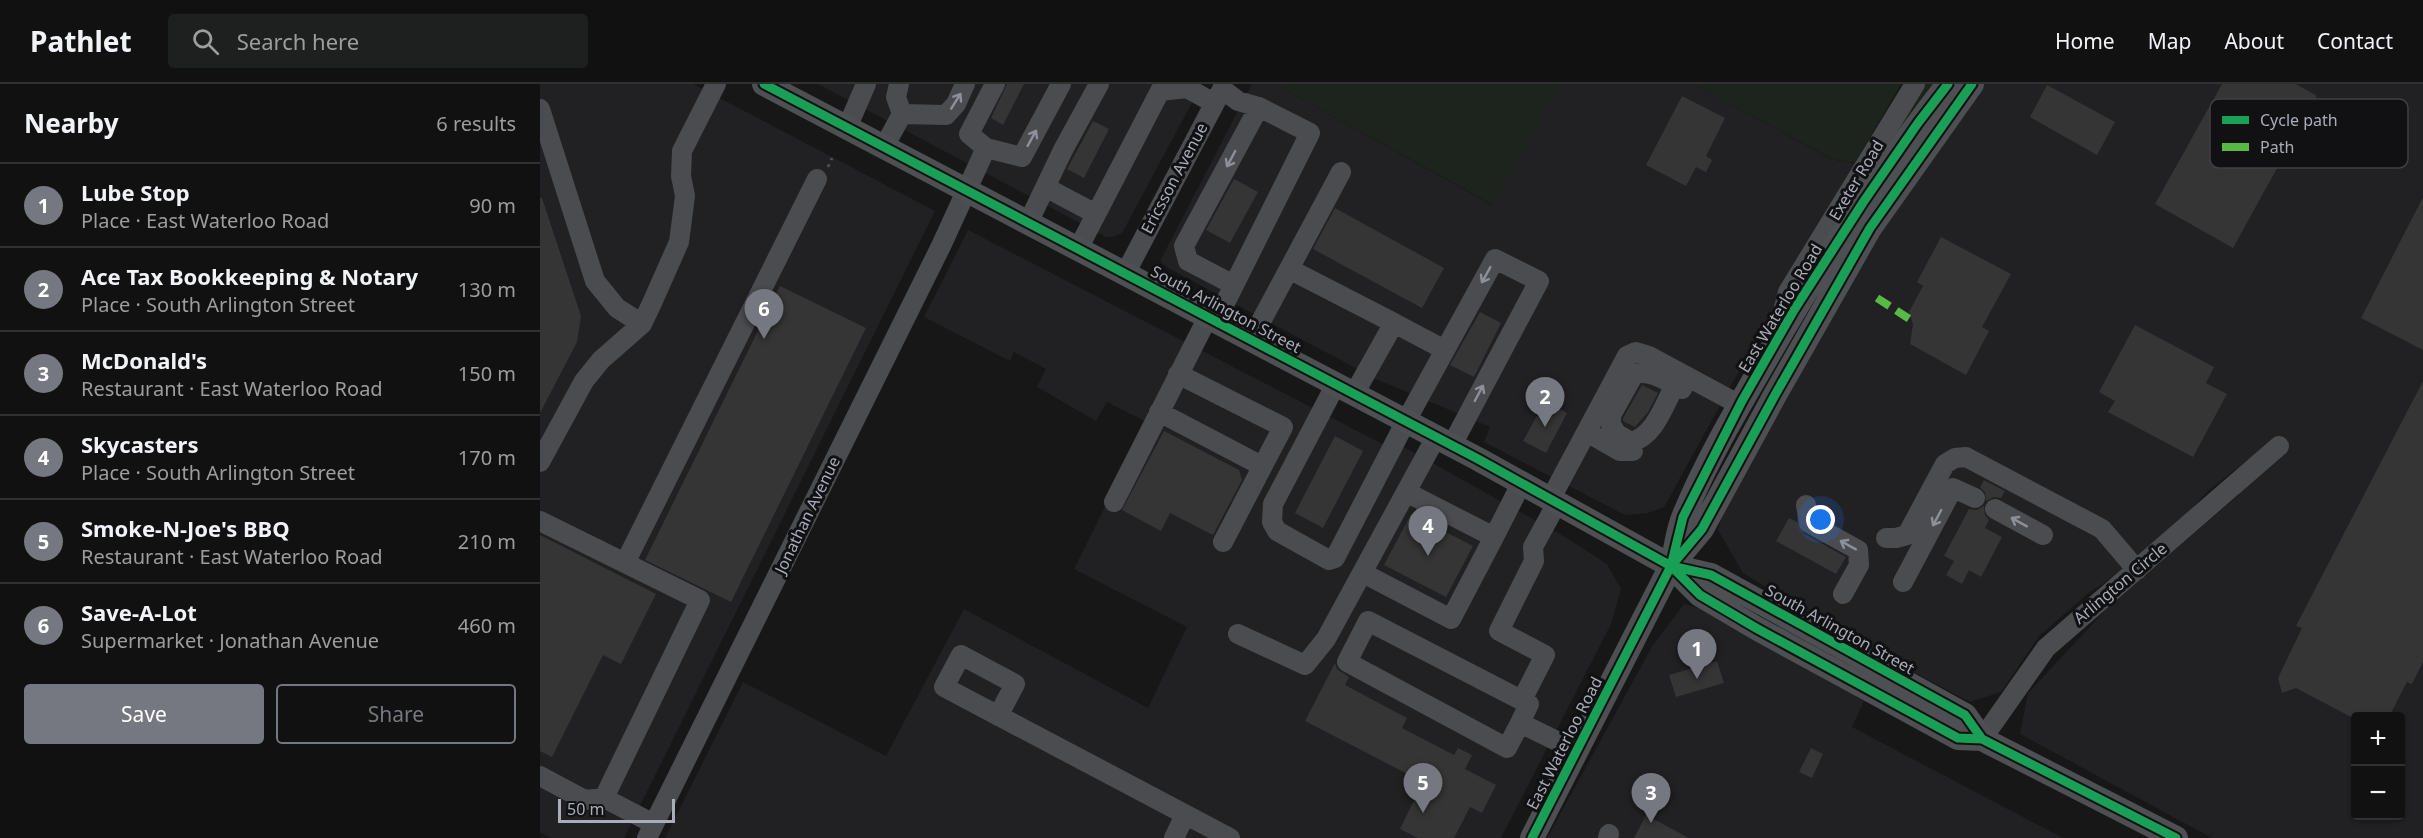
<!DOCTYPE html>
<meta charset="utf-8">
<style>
:root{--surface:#111;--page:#1e1f1f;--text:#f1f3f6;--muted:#9c9d9f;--line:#303131;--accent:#757880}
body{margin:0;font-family:"Noto Sans",sans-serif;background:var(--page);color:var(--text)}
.controls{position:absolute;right:18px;bottom:18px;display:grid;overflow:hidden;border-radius:6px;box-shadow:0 2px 4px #0004}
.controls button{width:54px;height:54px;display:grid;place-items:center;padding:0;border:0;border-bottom:2px solid var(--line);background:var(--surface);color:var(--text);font:30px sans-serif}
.scale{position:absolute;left:18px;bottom:15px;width:117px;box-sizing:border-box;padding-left:6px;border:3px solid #a8adb8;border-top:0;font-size:16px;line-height:21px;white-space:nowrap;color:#a8adb8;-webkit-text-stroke:4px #111113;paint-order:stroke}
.you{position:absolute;left:1281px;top:436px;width:21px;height:21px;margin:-15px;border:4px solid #fff;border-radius:50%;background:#1a73e8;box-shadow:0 0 0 9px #1a73e833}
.badge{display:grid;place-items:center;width:39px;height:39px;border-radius:50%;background:var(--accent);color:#fff;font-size:20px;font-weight:700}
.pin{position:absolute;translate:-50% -50px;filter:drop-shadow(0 2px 3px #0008)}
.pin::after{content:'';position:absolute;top:32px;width:21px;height:18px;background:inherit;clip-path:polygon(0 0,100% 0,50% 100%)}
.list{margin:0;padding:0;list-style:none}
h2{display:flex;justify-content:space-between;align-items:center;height:78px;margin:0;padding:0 24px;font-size:26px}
h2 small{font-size:20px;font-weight:400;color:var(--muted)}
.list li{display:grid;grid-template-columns:39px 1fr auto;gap:18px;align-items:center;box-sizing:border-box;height:84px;padding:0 24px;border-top:2px solid var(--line)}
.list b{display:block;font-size:22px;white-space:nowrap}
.list p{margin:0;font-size:20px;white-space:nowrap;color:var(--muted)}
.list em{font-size:20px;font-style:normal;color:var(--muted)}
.actions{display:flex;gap:12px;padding:18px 24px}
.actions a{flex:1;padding:14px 0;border:2px solid var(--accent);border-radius:6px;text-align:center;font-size:21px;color:var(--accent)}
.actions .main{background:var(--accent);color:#fff}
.icon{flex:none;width:33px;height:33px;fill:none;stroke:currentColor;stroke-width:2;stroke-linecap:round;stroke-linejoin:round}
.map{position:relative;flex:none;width:1883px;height:754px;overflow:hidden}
header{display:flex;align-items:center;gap:36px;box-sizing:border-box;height:84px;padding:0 30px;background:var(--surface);border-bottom:2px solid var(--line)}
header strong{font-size:28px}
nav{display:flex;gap:33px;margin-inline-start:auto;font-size:21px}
.search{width:420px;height:54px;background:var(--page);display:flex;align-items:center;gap:15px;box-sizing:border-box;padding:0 21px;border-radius:6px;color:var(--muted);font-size:22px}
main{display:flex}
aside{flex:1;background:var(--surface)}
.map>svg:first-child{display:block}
.built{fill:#212123;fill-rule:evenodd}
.green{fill:#1d241e}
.building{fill:#353536}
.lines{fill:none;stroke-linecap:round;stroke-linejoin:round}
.path{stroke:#4d4e52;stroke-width:3;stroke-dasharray:3 4.5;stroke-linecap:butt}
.minor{stroke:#4b4c50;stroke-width:20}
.major{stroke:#4d4f52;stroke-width:24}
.quiet{stroke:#58b947;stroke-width:8;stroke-dasharray:15 8;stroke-linecap:butt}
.cycleway-casing{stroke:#111113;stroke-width:13}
.cycleway{stroke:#1a9f57;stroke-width:9}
.oneway{stroke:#8c9099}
.labels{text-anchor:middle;stroke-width:6;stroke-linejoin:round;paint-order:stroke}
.street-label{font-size:16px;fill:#a8adb8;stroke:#111113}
.key{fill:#111113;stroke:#3e4045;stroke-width:1.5}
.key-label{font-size:16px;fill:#a8adb8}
</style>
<header>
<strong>Pathlet</strong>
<div class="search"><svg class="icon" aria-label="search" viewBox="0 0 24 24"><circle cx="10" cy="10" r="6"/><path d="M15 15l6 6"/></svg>Search here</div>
<nav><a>Home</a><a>Map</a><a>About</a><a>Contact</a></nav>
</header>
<main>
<aside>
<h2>Nearby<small>6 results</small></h2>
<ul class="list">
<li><span class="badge">1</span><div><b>Lube Stop</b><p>Place · East Waterloo Road</p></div><em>90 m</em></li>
<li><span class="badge">2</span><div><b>Ace Tax Bookkeeping &amp; Notary</b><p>Place · South Arlington Street</p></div><em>130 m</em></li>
<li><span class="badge">3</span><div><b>McDonald's</b><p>Restaurant · East Waterloo Road</p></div><em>150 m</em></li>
<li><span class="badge">4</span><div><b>Skycasters</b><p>Place · South Arlington Street</p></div><em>170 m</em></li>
<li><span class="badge">5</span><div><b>Smoke-N-Joe's BBQ</b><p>Restaurant · East Waterloo Road</p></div><em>210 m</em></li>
<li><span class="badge">6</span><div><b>Save-A-Lot</b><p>Supermarket · Jonathan Avenue</p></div><em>460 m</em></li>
</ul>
<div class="actions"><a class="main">Save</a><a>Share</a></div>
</aside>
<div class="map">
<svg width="1883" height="754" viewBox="0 0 1883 754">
<rect width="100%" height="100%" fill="#171717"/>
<path class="built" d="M0,0H153L395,127L84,754H11L0,748Z
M278,0H662L582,149L573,153H566Z
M712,0H735L952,121L1020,0H1154L1291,75L1322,81L1214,260L1124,423L1108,429L1085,431L944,358L950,343L836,295L628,184L620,177Z
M1443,0H1883V754H1672L1480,650L1488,609L1573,518L1699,411L1710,374L1668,407L1611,468L1550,508L1500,551L1461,608L1430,618L1335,568L1203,489L1178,446L1185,421L1234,330L1374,93ZM1816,632H1860V732H1816Z
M428,146L860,369L864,363L1025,453L1067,480L1081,505L1071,540L961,754H125L203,598L346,672L424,525L608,624L647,543L534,485L607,338L567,318L556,337L497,303L506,285L474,268L470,277L384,233Z
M1144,520L1185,531L1324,617L1312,643L1523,754H1007L1113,561Z"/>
<path class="green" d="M735,0H1020L953,121Z
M1154,0H1361L1315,79L1292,75Z
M1382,0H1395L1324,97Z"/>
<path class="building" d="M467,0H484L463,41L451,34Z
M1682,0H1756L1777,12L1693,164L1615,120Z
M1507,1L1575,38L1557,71L1490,33Z
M1142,12L1185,34L1166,72L1172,76L1166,88L1156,83L1146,102L1106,81Z
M553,37L569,45L544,94L527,85Z
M694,95L718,108L690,159L666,146Z
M1883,113V266L1821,234Z
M0,114H2L41,232L37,258L0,329Z
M795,124L904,184L882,224L773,165Z
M1401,153L1471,190L1442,243L1449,247L1426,291L1370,260L1373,240L1369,228L1383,202L1377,198Z
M240,202L326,244L191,518L105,476Z
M940,228L961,239L934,293L910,281Z
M1595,241L1674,283L1666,299L1687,310L1653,373L1568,328L1575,317L1559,308Z
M1883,297V578L1872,600L1867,598L1849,633H1811L1756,604L1742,609L1738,594L1762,544L1756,542Z
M1102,301L1118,309L1108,328L1095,343L1083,337V334Z
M1005,317L1027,329L1006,369L983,357Z
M624,347L699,386L702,396L673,451L630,429L621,447L582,426Z
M795,352L823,367L783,444L755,429Z
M1444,396L1465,407L1461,414L1454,413L1446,417L1445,408L1440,403Z
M1444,422L1445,431L1449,436L1445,444L1462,453L1441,493L1429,486L1422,500L1406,491L1414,477L1404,472L1429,425L1437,426Z
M871,430L933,462L906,513L844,481Z
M1249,434L1257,438L1263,449L1306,473L1296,490L1236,457Z
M0,451L116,510L81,580L63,571L12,673L0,667Z
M1177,577L1184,599L1136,613L1129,591Z
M795,579L797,585L809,593L805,601L867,634L862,644L914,671L918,664L932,671L925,685L956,701L942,729L930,723L914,754H878L860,745L883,698L765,637Z
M1271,664L1283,670L1272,694L1259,688Z
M1106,731L1149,754H1094Z"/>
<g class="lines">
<path class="path" d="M288,83L292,74"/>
<path class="minor" d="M455,0L429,50L446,64L482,73L521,0
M0,25L55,197L77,224L102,240
M362,30L406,31L416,20L425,0
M307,44L326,0
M344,63L362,30L356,13L359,0
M507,104L556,130
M488,139L523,66L559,0
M538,165L620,7L647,4L674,19
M749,185L854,239L814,310
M585,190L680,9
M694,201L648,177L644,162L719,23
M676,237L770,49L719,23L698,17L682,5
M854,239L905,266
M1239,243L1248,208L1375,0
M711,256L801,88
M638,290L743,343L683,458
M796,300L733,420L732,438L737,447L789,476L795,474L866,337L955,175L999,197L912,361
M1135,301C1124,321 1115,352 1091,358L1077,350L1071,341V331L1094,290C1111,285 1128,298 1142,305
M619,328L722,382
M1047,348L1080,367H1093
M0,378L44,297L61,276L102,240L112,219L139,158L145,112L141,92L142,67L176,0
M866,408L954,453L981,400
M1010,416L1087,272L1096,268L1109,272L1200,321
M574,418L668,233
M1266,421L1269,439L1318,466L1319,481L1303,510
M1455,425L1503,451
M0,437L160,516L64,714
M1346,454H1356L1367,451L1405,380L1415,374L1426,373L1562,445L1597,486
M85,479L277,95
M823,489L911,535L954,453
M1363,498L1413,404L1435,414
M698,550L765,581L786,555L896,353
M982,616L1005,571L959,547L994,477L993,463L1017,419
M458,632L475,600L421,571L404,603L690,754
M980,639L989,620L828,537L807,578L967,664L980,639L1037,667
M1442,655L1506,564L1739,362
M0,692L45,716L64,714L114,740
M107,754L401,162L446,64
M634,754L645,731
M1068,754L1069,750"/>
<path class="major" d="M224,0L938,375L1131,482L1160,511L1216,544L1418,654L1442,655L1636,754
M1133,476C1136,461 1138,445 1144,431C1165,380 1194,330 1222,282C1278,184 1339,89 1408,0
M1131,482L1171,491L1425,631L1442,655
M992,754L1131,482L1162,445L1235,311L1330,144L1432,0"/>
<path class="quiet" d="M1337,214L1371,236"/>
<g class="cycleway-casing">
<path id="cycleway" d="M224,0L938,375L1131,482L1160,511L1216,544L1418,654L1442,655L1636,754
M1132,478L1143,433L1202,317L1254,226L1324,117L1378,39L1408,0
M1131,482L1171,491L1425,631L1442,655
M992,754L1131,482L1162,445L1235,311L1330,144L1432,0"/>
</g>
<use href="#cycleway" class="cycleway"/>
</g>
<defs><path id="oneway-shaft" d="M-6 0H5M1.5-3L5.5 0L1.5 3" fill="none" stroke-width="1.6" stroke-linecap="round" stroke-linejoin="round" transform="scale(1.5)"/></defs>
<g class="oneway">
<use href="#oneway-shaft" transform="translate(416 17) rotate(-58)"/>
<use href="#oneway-shaft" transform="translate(492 54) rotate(-61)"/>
<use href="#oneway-shaft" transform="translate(691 75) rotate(118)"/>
<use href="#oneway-shaft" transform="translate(946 191) rotate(119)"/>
<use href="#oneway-shaft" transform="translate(939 309) rotate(-62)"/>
<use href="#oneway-shaft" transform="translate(1397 434) rotate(118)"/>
<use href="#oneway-shaft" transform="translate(1479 438) rotate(-151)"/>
<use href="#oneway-shaft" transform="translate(1308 461) rotate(-151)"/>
</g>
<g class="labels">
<g class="street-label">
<text transform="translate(634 94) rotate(-62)" y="6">Ericsson Avenue</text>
<text transform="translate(1316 96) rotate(-59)" y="6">Exeter Road</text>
<text transform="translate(1240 224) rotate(-59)" y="6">East Waterloo Road</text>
<text transform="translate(686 225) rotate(28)" y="6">South Arlington Street</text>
<text transform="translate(267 431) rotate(-64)" y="6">Jonathan Avenue</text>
<text transform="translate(1580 499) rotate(-40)" y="6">Arlington Circle</text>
<text transform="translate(1300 545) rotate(29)" y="6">South Arlington Street</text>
<text transform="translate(1024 659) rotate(-63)" y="6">East Waterloo Road</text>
</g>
</g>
<rect x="1670" y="15" width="198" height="69" rx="9" class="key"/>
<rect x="1682" y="32" width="27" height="8" fill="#1a9f57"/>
<rect x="1682" y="59" width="27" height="8" fill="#58b947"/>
<g class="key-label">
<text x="1720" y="42">Cycle path</text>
<text x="1720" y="69">Path</text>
</g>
</svg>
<div class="controls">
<button>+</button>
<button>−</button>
</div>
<div class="scale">50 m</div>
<div class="you"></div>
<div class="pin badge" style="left:1157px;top:595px">1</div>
<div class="pin badge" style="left:1005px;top:343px">2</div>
<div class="pin badge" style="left:1111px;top:739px">3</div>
<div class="pin badge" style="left:888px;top:472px">4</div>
<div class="pin badge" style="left:883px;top:729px">5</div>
<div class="pin badge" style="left:224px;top:255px">6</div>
</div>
</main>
